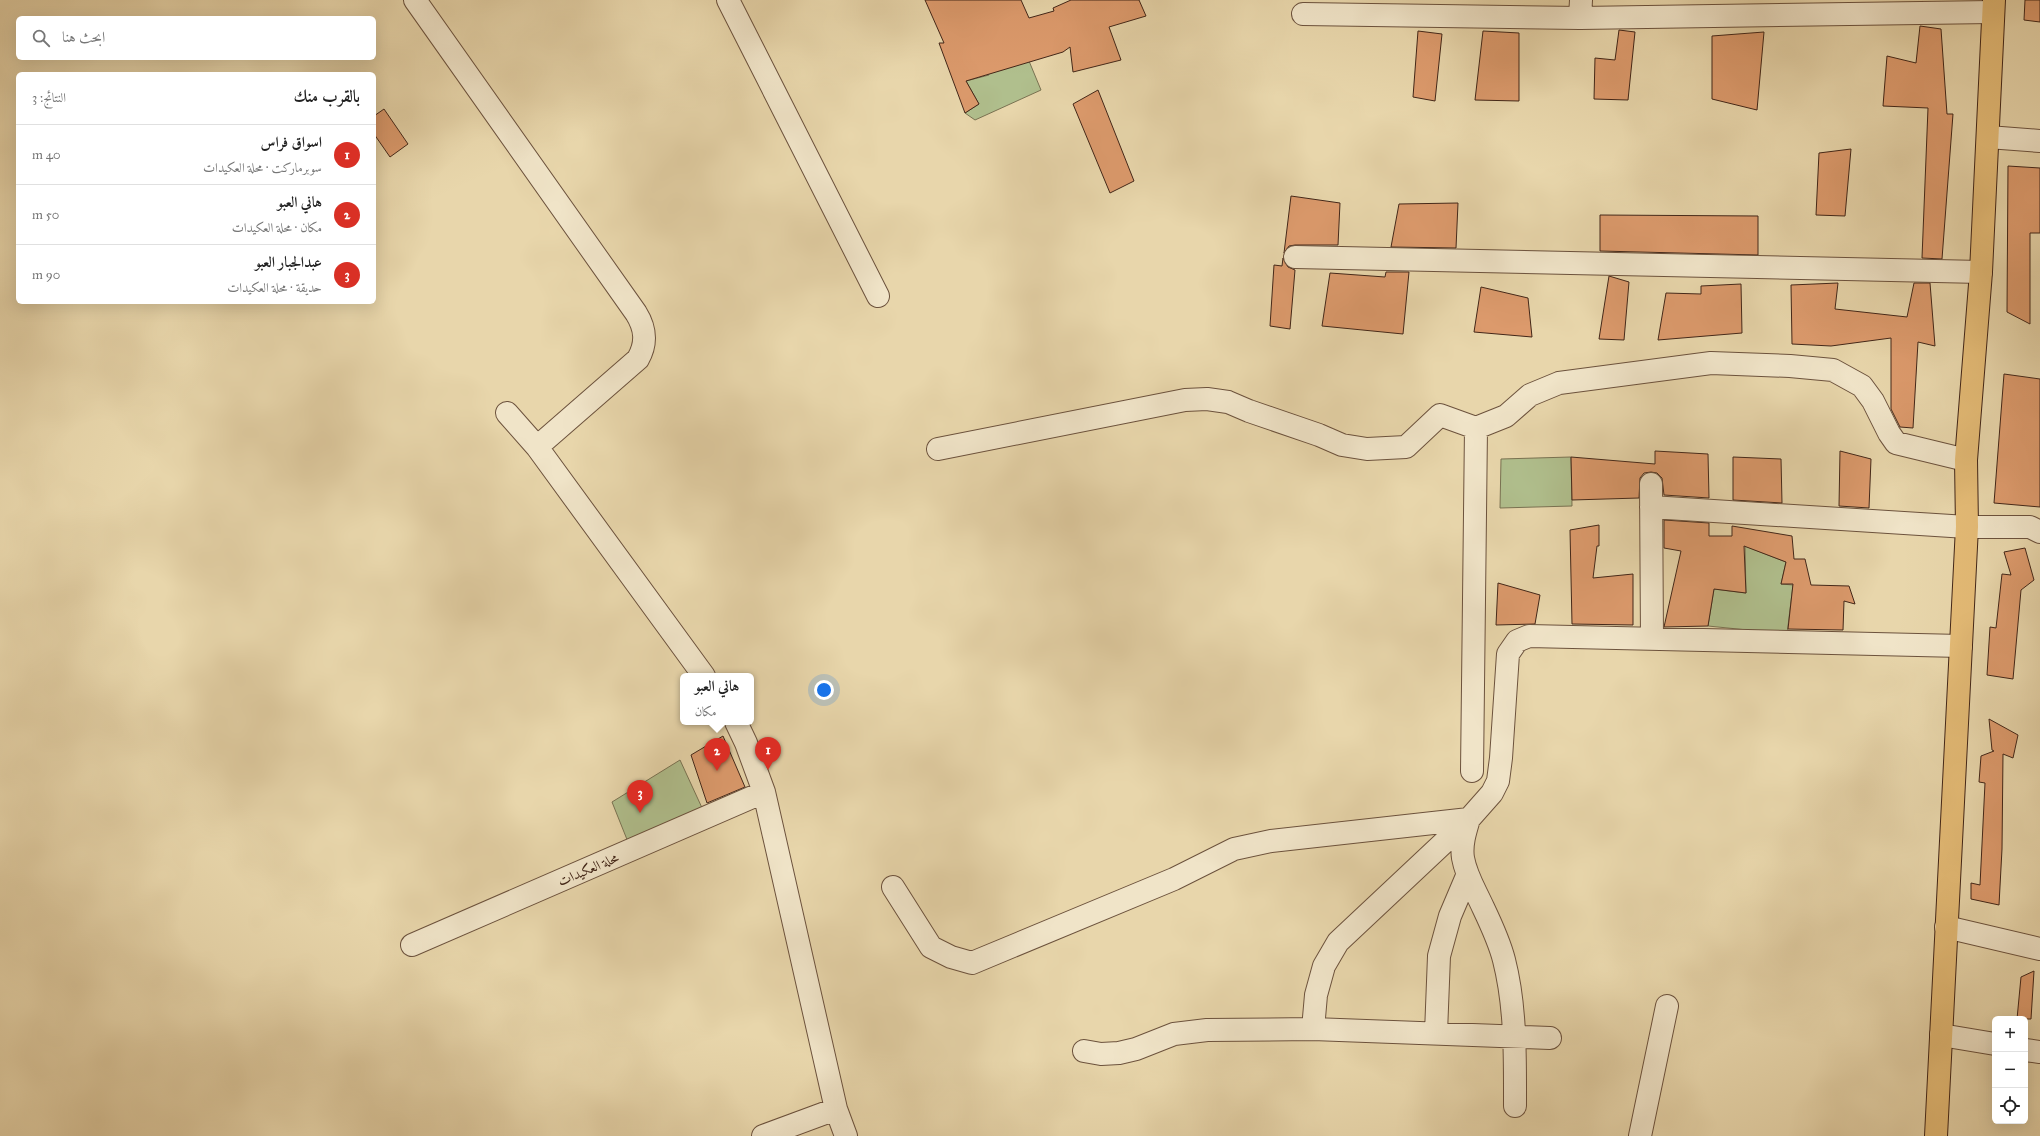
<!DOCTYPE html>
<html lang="ar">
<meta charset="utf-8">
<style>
:root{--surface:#fff;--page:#f2f2f2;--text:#222;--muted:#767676;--line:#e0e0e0;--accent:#d93025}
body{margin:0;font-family:"IM FELL Great Primer",Amiri,serif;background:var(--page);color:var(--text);direction:rtl}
.controls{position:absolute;right:12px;bottom:12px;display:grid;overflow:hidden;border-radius:6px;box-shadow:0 4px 16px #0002}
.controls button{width:36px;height:36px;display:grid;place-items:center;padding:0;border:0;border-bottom:1px solid var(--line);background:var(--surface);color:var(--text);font:20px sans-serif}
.you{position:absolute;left:824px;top:690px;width:14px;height:14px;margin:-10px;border:3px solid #fff;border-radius:50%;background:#1a73e8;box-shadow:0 0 0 6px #1a73e833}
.badge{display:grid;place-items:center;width:26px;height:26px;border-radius:50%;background:var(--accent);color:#fff;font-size:13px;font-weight:700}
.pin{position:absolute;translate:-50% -33px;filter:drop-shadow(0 1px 2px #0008)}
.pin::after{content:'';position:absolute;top:21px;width:14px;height:12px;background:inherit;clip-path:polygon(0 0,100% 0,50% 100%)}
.popup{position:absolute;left:680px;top:673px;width:74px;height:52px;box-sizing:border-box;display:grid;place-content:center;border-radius:6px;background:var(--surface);filter:drop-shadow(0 1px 3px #0005);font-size:13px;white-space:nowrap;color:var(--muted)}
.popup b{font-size:15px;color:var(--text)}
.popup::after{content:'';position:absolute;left:50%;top:100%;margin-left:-8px;border:8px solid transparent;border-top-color:var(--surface)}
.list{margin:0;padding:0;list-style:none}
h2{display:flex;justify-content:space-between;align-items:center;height:52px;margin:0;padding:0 16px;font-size:17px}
h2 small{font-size:13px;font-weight:400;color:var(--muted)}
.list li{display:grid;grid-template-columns:26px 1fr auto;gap:12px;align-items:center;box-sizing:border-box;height:60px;padding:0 16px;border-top:1px solid var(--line)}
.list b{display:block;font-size:15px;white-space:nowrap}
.list p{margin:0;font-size:13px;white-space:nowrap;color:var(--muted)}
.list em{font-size:13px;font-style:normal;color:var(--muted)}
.icon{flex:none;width:22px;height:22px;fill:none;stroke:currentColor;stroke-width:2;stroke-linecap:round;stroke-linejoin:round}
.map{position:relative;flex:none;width:2040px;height:1136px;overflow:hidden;direction:ltr}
.search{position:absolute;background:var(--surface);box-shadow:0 4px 16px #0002;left:16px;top:16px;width:360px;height:44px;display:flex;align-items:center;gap:10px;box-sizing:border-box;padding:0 14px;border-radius:6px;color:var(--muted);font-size:15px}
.panel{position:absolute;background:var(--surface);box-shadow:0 4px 16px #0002;left:16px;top:72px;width:360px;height:232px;border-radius:6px;direction:rtl}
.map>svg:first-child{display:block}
.green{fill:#b0bf8d;stroke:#797252}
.building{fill:#dc9a6c;stroke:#422618}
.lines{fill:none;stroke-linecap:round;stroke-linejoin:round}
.minor-casing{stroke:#6c523d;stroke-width:24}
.major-casing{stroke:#422618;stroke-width:24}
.minor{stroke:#f0e4c8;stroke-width:22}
.major{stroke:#e4bb76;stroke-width:22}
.labels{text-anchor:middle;stroke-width:3.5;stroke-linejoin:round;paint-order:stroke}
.street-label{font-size:14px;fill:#422618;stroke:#f0e4c8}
</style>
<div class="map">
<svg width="2040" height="1136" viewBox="0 0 2040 1136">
<rect width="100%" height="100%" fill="#e8d6ab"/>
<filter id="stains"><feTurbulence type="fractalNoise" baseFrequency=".005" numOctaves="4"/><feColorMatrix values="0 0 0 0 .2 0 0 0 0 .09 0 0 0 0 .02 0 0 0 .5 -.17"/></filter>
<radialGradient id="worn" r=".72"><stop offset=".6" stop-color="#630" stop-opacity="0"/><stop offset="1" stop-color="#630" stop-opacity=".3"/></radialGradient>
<path class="green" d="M973,40L1029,61L1041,90L975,120L965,113L979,104L966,81L989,75Z
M1571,457L1572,506L1500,508L1501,459Z
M1745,546L1786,562L1781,584L1793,585L1787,634L1708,626L1714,589L1746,593Z
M680,760L703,810L628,842L612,802Z"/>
<path class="building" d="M925,0H1021L1029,18L1054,11L1053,8L1071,0H1139L1146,16L1109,27L1121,60L1073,72L1070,47L1063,52L966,81L979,104L965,113L939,43H944Z
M2025,0H2040V22L2024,20Z
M1920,26L1941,29L1947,114H1953L1942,259L1922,258L1928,108L1883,106L1887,56L1916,63Z
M1619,30L1635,32L1628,100L1594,99L1595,58L1615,60Z
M1418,31L1442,34L1435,101L1413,97Z
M1483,31L1519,33V101L1475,100Z
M1764,32L1757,110L1712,99V36Z
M1098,90L1134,181L1110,193L1073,104Z
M384,109L408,144L390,157L374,134V116Z
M1851,149L1845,216L1816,215L1819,153Z
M2008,166L2040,168V233H2030V324L2007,312Z
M1291,196L1340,203L1338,245H1295L1289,246L1284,253Z
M1458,203L1456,248L1391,247L1399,204Z
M1600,215L1758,216V255L1600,251Z
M1283,258L1288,267L1295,270L1290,329L1270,326L1274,265L1282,266Z
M1386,272H1409L1403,334L1322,326L1330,273L1385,277Z
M1609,276L1629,282L1624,340L1599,339Z
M1838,283L1835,309L1907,317L1914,283H1930L1935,346L1918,342L1913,428L1900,427L1891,409V338L1831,346L1792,344L1791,285Z
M1741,284L1742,333L1658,340L1666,293L1701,294V286Z
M1481,287L1528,298L1532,337L1474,332Z
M2004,374L2040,379V507L1994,503Z
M1655,451L1708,454L1709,498L1664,495L1662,478L1657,473L1651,472L1644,473L1640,478L1639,498L1572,500L1571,457L1655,464Z
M1840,451L1871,459L1869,508L1839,506Z
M1733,457L1781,459L1782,503L1733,500Z
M1664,520L1709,523V536H1732V526L1792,536L1794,559H1805L1811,585L1849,586L1855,604L1844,601L1843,630L1788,629L1793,584H1781L1786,562L1744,546L1746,593L1714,589L1708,626L1664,627L1681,551L1664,548Z
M1599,525V546H1597L1593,578L1633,574V625L1572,624L1570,530Z
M2025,548L2034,580L2021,590L2013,679L1987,675L1990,627L1996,628L2002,574L2011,575L2004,552Z
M1498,583L1540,595L1535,624L1496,625Z
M1989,719L2018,735L2013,758L2003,754L2002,849L1999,905L1971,899V883L1980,885L1985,783L1979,782L1981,756L1994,751L1992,750Z
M723,736L745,787L707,803L691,755Z
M2034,971L2031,1019H2017L2021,977Z"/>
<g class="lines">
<g class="minor-casing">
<path id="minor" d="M415,0L636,313C646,329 647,343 638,359L537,447
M728,0L878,296
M1303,14L1580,18L1992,12
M1580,18L1581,0
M1988,137L2040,141
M1295,257L1981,272
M507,413L537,447L704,676
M938,449L1185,400L1207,399L1228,402L1249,411L1319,435L1342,445L1367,449L1406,447L1440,415L1476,428L1506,416L1530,395L1559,383L1711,363L1790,366L1833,370L1862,386L1873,401L1889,433L1896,443L1966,460
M1651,484L1652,639
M1651,507L1967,527H2030L2040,532
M736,722L746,743L764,792L836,1109L846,1136
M1472,771L1476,428
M893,887L931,947L951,957L972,963L1174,879L1234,849L1271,841L1469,819C1465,832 1461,845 1463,858C1466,875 1474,888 1481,903C1490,922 1499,940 1504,960C1516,1007 1515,1058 1515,1106
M1946,927L2040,949
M412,945L764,792
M1313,1029L1316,995L1324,966L1338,942L1469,819L1492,793L1498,781L1501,758L1508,654L1517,641L1529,636L1961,646
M1436,1033L1439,956L1450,916L1467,876
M1941,1035L1995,1044
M2025,1050L2040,1052
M1084,1051L1101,1054L1119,1053L1136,1049L1174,1034L1207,1030L1313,1029L1550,1038
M763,1136L836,1109
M1640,1136L1667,1006"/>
</g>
<g class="major-casing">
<path id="major" d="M1936,1136L1967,527L1966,460L1981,272L1994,0"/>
</g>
<use href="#minor" class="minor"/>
<use href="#major" class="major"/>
</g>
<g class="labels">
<g class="street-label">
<text transform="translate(588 869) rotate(-23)" y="5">محلة العكيدات</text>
</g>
</g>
<rect width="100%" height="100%" filter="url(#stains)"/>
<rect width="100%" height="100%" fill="url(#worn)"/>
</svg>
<div class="controls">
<button>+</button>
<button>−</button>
<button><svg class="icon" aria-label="locate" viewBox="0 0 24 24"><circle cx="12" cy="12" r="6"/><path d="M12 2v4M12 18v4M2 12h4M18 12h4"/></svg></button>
</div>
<div class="you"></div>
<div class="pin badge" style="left:768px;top:770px">1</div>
<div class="pin badge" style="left:717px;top:771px">2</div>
<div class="popup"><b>هاني العبو</b>مكان</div>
<div class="pin badge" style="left:640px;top:813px">3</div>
<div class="search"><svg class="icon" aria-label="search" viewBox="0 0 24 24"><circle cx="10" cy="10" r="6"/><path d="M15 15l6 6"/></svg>ابحث هنا</div>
<section class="panel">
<h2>بالقرب منك<small>النتائج: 3</small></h2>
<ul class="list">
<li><span class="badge">1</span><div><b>اسواق فراس</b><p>سوبرماركت · محلة العكيدات</p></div><em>40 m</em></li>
<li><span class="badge">2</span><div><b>هاني العبو</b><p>مكان · محلة العكيدات</p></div><em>50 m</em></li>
<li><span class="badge">3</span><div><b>عبدالجبار العبو</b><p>حديقة · محلة العكيدات</p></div><em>90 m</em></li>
</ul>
</section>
</div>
